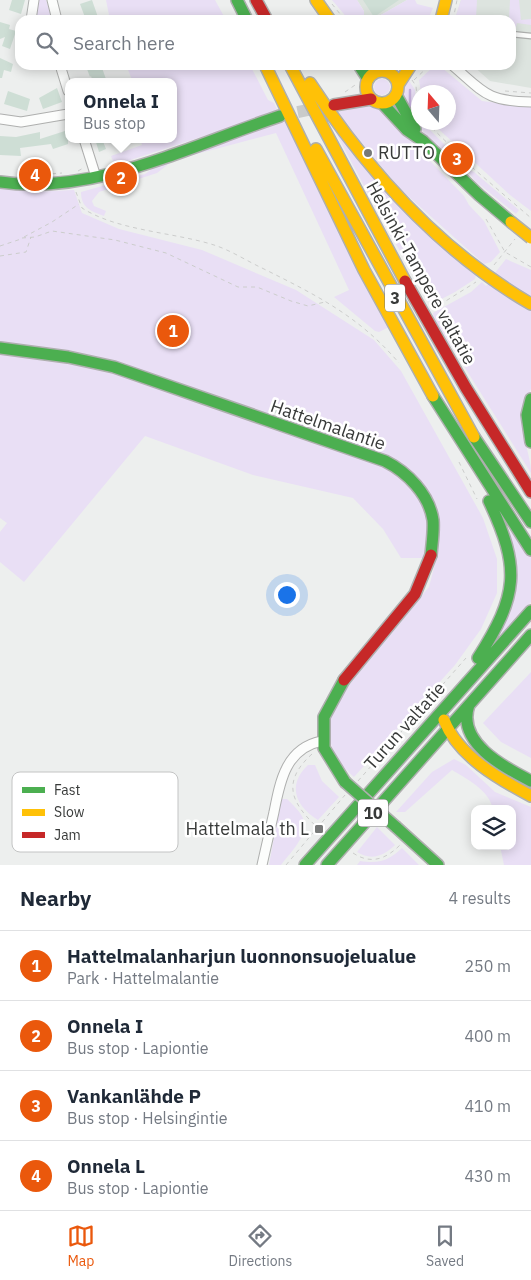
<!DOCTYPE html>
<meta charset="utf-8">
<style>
:root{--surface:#fff;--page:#f6f6f7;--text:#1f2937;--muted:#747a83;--line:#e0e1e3;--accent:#ea580c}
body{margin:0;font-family:"IBM Plex Sans",sans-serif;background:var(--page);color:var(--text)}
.controls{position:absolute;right:15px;bottom:15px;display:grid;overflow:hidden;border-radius:10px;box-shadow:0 2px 12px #0003}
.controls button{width:45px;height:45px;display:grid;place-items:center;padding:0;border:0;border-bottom:1px solid var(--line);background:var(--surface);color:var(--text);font:25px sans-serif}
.compass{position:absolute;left:411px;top:85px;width:45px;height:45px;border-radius:50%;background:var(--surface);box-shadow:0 2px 12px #0003;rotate:341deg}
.you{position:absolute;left:286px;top:594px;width:18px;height:18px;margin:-12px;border:4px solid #fff;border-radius:50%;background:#1a73e8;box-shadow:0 0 0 8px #1a73e833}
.badge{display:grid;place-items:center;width:32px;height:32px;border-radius:50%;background:var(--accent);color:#fff;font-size:16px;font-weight:700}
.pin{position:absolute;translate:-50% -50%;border:2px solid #fff;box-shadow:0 1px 5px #0006}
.popup{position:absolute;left:65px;top:78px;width:112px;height:65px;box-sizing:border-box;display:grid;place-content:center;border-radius:10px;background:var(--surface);filter:drop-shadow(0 1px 4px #0005);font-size:16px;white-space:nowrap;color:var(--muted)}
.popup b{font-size:19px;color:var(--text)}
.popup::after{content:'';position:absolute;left:50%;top:100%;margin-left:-10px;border:10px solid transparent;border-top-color:var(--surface)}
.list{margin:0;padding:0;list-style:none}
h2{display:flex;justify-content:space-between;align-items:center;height:65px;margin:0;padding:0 20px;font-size:21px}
h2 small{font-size:16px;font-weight:400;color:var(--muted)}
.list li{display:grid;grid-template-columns:32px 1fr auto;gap:15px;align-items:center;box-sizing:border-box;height:70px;padding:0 20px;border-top:1px solid var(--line)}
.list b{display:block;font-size:19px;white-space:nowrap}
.list p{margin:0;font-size:16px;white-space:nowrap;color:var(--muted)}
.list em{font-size:16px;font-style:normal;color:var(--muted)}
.icon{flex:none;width:28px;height:28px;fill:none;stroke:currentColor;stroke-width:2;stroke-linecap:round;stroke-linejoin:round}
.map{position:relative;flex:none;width:531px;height:865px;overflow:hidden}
.search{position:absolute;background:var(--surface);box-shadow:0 2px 12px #0003;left:15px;right:15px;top:15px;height:55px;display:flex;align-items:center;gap:12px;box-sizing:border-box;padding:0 18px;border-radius:15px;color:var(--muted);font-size:19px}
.sheet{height:345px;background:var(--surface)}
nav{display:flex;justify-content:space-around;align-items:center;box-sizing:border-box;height:70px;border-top:1px solid var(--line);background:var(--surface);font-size:14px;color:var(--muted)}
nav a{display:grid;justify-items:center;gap:2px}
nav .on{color:var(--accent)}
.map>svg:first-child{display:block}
.built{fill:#dde4df}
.green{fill:#e9dff5}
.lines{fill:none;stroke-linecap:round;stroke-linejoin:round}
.stream{stroke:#c5afdc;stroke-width:2.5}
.building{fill:#ceded5}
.secondary-tunnel{stroke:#c9cbca;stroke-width:12;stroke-dasharray:12 6;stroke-linecap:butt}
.lane-casing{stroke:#aeafae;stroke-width:7}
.street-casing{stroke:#aeafae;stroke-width:11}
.fast-casing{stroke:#aeafae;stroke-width:14}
.slow-casing{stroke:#aeafae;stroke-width:14}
.jam-casing{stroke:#aeafae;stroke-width:14}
.path{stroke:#cccdcc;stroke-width:1;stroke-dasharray:4 4;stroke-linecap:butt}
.lane{stroke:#fcfdfc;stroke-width:4.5}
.street{stroke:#fcfdfc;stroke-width:9}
.fast{stroke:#4caf50;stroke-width:11}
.slow{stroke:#ffc107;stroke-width:11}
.jam{stroke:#c62828;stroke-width:11}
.fast-bridge-casing{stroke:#aeafae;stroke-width:14;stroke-linecap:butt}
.slow-bridge-casing{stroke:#aeafae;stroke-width:14;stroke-linecap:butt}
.fast-bridge{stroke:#4caf50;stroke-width:11}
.slow-bridge{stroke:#ffc107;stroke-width:11}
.poi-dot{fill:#777978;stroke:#fff;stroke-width:2}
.labels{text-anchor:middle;stroke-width:5;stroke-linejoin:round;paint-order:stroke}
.shield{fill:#fff;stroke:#747574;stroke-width:1}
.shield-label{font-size:16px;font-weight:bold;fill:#383a39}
.poi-label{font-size:18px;fill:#383a39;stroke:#fff;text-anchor:start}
.street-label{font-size:18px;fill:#383a39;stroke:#fff}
.key{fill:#fff;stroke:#c3c4c4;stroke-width:1}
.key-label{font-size:14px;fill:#383a39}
</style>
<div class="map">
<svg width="531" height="865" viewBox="0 0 531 865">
<rect width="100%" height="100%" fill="#edefee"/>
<path class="built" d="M357,0H407L372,20H364V11Z
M461,0H531V88L490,81L472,65H511V20H455Z"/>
<path class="green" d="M38,0H46L53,20H34Z
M106,0H215L226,20H110Z
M332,0H357L364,11V20H349Z
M407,0H415L417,4L433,8L428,20H372Z
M461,0H477L476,18L509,20L510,0H519L521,20L531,19V25L517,23L515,30L511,29V20H461L455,18Z
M126,65H250L268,100L274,103L278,112L115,165L111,156L142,145L140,139H174V82H133Z
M435,65L441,67L482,101L531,107V211L510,195L432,123L448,122V92H421L419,80Z
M408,79L415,90L418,122L423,123L445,145L446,152C426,144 412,114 401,96L402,87Z
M374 87a8 8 0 1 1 16 0a8 8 0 1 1-16 0Z
M372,104L378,107L464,196L469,205L484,221L500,252L491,262L484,264L398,187L335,110Z
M327,116L476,275L475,279L455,292L432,304L388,231Z
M286,120L389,327L379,332L375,331L334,297L349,290L276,133L174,160L157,173L99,192L92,201L94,206L106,211L104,216C91,211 81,208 81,192L145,174L169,157Z
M466,169L474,172L519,210L516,214L475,181Z
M0,187L31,192L74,190L82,213L119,229L202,250L296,290L374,340L401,371L483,518L497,559V593L481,629L455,665L354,777C325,752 326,732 336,697L429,587L437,556V524L407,473L292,426L289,420L292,409L273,404L270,414L261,416L122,366L0,344Z
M506,259L531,270V297L494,274Z
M482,282L486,286L491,282L531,309V389C525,401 523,423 525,437C526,449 531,460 531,473L433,317V313L471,292Z
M0,352L54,358L120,373L391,468L412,488L427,514L428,558H401L383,529L353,498L253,475L145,436L24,582L0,562V532L7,523L0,518Z
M500,519L531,557V602L500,636L511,608Z
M531,672V758L501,742L483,723Z
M454,759L466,765L495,792L531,807V865H504L500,846H512V809H493C489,790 467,779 452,770L405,812H396L432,772Z
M308,765H315L322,781L339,797L318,820C295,806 287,785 308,765Z
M281,799H287C293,805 302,813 304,821C308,836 289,854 281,865H269Z
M377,827L395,845C384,856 371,861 357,852Z
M402,848L419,865H357L360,861C379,864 388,861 402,848Z"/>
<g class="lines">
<path class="stream" d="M410,90V108"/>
</g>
<path class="building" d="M12,0H25L21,14L9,10Z
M92,0L99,20H86L80,4Z
M363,0H399L374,17Z
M0,22L10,25L9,29L16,31L10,49L2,46L5,37L0,39Z
M0,58L13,64L11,72L4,70L2,78H0Z
M97,65H101L107,82H93L91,76L90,77L87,69Z
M57,88L62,102L43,109L39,98Z
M8,91L30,99L27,111L4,104Z
M68,130V144L53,149L51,144L20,148L21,156L0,155V136L16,137L40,132V139Z
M95,139H102L106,149L99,152Z
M114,139H138V140L117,148Z
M274,405L286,409L284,415L272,412Z"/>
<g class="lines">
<path class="secondary-tunnel" d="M280,116L322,107"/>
<g class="lane-casing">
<path id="lane" d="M511,34L531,36"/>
</g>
<g class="street-casing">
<path id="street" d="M52,0L57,20
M31,20L34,0
M60,65L68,91
M452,65C484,92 485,101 531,102
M0,119L21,122L68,114
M84,139L96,177
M262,865C266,847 270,830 274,812C280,781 286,748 322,741"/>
</g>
<g class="fast-casing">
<path id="fast" d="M237,0L247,20
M359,65L368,79
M396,95L415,129
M382,103L407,130L423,141L479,195L511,222
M0,182C93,196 192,145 280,116
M0,348L68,357L114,367L385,461C407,472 429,494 433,520C434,531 432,543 431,555
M433,396L531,550
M531,399L527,415L531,442
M474,437L531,522
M478,658C518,595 521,569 489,501
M344,680L324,717V748L345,782
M469,705C456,742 503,767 531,781
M396,827L438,865
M305,865L531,611
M327,865L531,635"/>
</g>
<g class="slow-casing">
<path id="slow" d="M316,0L330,20
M441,20L446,0
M265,65L364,270L433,396
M290,65L405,281
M366 87a16 16 0 1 1 32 0a16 16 0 1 1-32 0Z
M310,83C367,170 440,251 531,304
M398,85L411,65
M316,149L474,437
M444,720C458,756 499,779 531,796"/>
</g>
<g class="jam-casing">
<path id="jam" d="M256,0L267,20
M334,105L371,99
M405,281L466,388L531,492
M344,680L415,594L431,555"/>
</g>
<path class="path" d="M332,4L345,20
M453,20L457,0
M412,80L416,86L418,108
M414,80L430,65
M505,91L531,93
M345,92L358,83
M426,122L474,169L531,218
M78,171L85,167
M36,175L62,173
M76,192L82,208C118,231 173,232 214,245C230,250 247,261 262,268C316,295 359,316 399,363
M486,219L505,252L531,267
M24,237L52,222L79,204
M22,238L35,237L52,231L115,240L166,253L238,287H257L291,301L308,306L325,302
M0,246L21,239
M0,256L26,252L31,237
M494,265L515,239
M433,309L476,282
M459,462L477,499
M312,754C280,783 292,804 319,829
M358,781L466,658
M353,853C371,865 386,859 400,845
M286,865L345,795"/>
<use href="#lane" class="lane"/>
<use href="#street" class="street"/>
<use href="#fast" class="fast"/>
<use href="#slow" class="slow"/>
<use href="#jam" class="jam"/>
<g class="fast-bridge-casing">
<path id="fast-bridge" d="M345,782L396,827"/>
</g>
<g class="slow-bridge-casing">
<path id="slow-bridge" d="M511,222L531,238"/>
</g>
<use href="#fast-bridge" class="fast-bridge"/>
<use href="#slow-bridge" class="slow-bridge"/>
</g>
<g class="poi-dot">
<circle cx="368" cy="153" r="5"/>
<rect x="314" y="824" width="10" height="10" rx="2.5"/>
</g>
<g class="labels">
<g class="shield">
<rect x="385" y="284.5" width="20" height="27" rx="4"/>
<rect x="358" y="799.5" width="30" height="27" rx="4"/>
</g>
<g class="shield-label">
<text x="395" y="304">3</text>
<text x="373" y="819">10</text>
</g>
<g class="poi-label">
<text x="378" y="159">RUTTO</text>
<text x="309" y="835" text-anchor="end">Hattelmala th L</text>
</g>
<g class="street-label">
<text transform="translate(421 273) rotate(61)" y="6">Helsinki-Tampere valtatie</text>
<text transform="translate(328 425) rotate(19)" y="6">Hattelmalantie</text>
<text transform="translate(405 726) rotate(-48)" y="6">Turun valtatie</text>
</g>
</g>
<rect x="12" y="772" width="166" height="80" rx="8" class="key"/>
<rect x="22" y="787" width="23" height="6" fill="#4caf50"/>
<rect x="22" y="809" width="23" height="7" fill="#ffc107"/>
<rect x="22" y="832" width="23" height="6" fill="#c62828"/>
<g class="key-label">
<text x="54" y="795">Fast</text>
<text x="54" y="817">Slow</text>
<text x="54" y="840">Jam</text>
</g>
</svg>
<div class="controls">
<button><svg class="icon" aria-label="layers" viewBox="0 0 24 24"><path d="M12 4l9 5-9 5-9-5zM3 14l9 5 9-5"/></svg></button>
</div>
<svg class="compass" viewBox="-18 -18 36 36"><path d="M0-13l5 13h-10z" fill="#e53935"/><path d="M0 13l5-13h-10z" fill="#747a83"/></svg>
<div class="you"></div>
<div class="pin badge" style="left:173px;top:331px">1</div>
<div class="pin badge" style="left:121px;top:178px">2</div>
<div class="popup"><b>Onnela I</b>Bus stop</div>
<div class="pin badge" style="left:457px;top:159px">3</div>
<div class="pin badge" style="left:35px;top:175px">4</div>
<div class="search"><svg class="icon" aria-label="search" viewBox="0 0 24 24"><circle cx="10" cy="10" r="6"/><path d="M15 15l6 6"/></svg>Search here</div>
</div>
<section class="sheet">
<h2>Nearby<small>4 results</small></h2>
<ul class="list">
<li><span class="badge">1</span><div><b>Hattelmalanharjun luonnonsuojelualue</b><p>Park · Hattelmalantie</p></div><em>250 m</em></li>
<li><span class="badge">2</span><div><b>Onnela I</b><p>Bus stop · Lapiontie</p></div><em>400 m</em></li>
<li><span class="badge">3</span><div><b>Vankanlähde P</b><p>Bus stop · Helsingintie</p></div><em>410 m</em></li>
<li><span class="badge">4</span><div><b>Onnela L</b><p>Bus stop · Lapiontie</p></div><em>430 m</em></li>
</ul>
</section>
<nav>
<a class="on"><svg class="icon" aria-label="map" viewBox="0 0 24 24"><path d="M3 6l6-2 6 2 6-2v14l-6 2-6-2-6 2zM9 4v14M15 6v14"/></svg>Map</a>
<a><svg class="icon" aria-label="directions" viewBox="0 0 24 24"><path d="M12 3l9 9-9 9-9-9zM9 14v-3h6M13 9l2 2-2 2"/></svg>Directions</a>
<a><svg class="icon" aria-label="saved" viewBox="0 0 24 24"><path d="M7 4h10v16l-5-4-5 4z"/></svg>Saved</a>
</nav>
